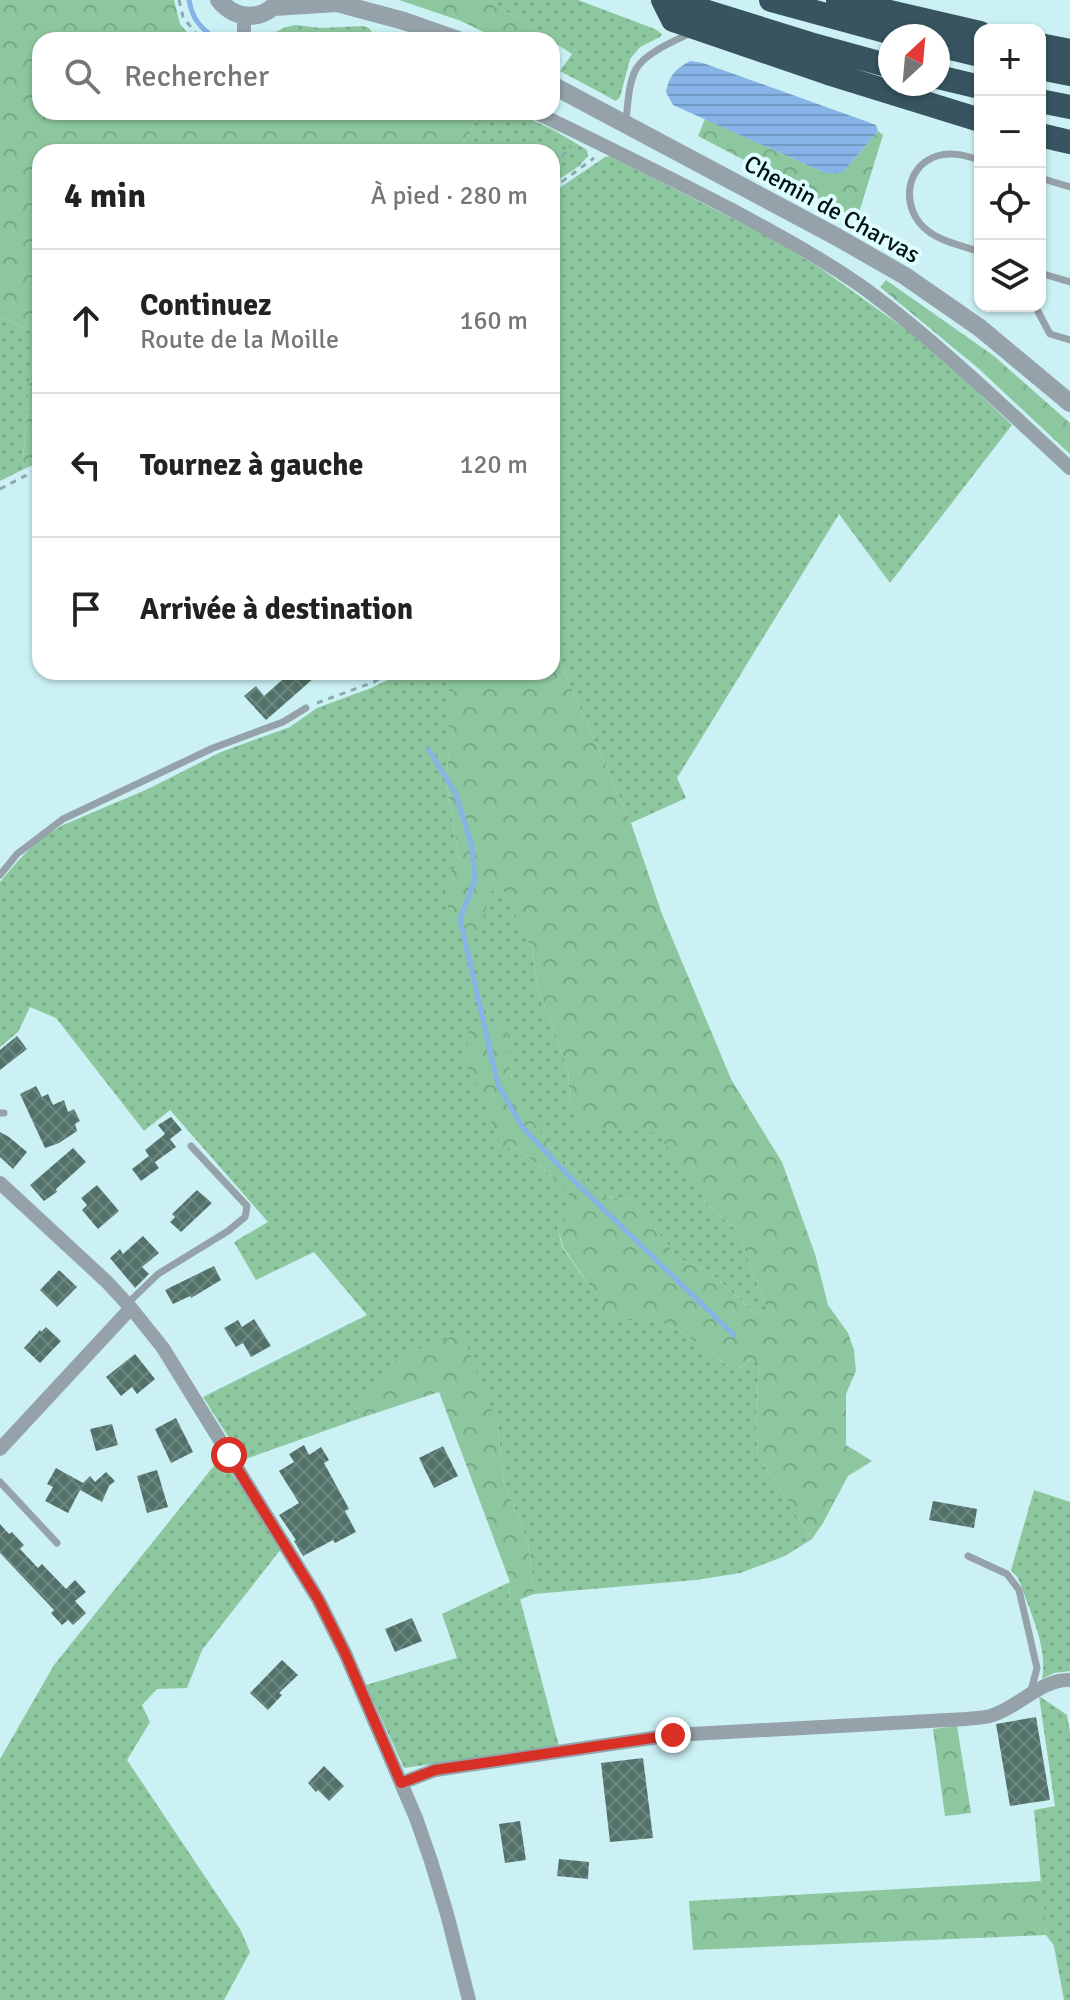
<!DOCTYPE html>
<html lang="fr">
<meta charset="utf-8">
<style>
:root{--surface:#fff;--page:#f2f2f2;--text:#222;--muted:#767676;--line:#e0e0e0}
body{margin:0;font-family:Signika,sans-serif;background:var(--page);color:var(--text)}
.controls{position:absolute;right:24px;top:24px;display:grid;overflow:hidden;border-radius:16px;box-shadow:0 2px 6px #0004}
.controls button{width:72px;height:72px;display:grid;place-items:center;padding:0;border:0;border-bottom:2px solid var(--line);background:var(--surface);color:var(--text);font:40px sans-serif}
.compass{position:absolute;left:878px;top:24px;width:72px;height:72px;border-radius:50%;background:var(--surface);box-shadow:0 2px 6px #0004;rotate:26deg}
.stop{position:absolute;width:24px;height:24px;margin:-18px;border:6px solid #d93025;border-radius:50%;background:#fff}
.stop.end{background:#d93025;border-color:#fff;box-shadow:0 2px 8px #0008}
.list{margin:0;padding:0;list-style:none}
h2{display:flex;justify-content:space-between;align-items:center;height:104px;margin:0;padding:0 32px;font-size:34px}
h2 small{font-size:26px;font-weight:400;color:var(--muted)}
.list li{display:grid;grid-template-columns:52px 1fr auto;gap:24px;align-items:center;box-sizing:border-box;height:144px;padding:0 32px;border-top:2px solid var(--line)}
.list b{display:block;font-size:30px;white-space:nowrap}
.list p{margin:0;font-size:26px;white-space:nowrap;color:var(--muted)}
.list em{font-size:26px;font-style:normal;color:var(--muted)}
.icon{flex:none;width:44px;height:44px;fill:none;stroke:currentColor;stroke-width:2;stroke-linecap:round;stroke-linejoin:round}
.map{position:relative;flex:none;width:1070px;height:2000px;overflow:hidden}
.search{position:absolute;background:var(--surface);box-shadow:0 2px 6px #0004;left:32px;top:32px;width:528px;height:88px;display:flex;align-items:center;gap:20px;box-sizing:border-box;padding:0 28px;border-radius:24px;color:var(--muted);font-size:30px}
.panel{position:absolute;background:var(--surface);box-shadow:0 2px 6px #0004;left:32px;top:144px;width:528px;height:536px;border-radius:24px}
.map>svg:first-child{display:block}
.grass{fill:url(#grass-dots)}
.forest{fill:url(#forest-crowns)}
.water{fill:url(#water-rules)}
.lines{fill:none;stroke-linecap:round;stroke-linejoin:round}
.stream{stroke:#86b4e6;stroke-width:5}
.building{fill:url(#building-cross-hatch)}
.path{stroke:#8ba9ac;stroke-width:3;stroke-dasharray:6 6;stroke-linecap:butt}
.service{stroke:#95a2a9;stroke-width:7}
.minor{stroke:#95a2a9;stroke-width:14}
.tertiary{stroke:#95a2a9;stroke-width:18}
.motorway{stroke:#375460;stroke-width:24}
.route{stroke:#d93025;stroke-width:10}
.labels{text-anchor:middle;stroke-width:8;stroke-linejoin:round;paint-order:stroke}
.street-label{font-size:24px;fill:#041112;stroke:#defdff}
</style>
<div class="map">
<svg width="1070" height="2000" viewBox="0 0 1070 2000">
<defs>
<pattern id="grass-dots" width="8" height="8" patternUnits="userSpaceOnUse" patternTransform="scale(2)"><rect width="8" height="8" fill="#8dc79f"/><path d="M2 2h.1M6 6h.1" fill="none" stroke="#78aa88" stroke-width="1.8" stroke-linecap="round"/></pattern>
<pattern id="forest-crowns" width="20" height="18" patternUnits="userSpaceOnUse" patternTransform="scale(2)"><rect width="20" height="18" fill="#8dc79f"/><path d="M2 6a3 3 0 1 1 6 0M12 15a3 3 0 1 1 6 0" fill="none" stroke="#78aa88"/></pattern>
<pattern id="water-rules" width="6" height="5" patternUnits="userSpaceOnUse" patternTransform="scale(2)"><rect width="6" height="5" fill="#86b4e6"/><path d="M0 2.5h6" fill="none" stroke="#729ac4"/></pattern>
<pattern id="building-cross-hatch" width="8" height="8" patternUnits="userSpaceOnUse" patternTransform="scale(2)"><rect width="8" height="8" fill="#517169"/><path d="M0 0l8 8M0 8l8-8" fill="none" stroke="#6f8681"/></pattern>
</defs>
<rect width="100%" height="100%" fill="#cbf1f4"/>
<path class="grass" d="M488,0H578L655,29L662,34L660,37L640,47L630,59L620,97L616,101L560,71L572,54Z
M296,25L321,28L363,26L369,28L377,40H259L286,27Z
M482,112H515L552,129L587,150L588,156L579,166L552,184V152H452L462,143Z
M611,156L773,239L823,270L908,331L949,365L1012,425L890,583L839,514L677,778L686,798L631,823L552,645V193L605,157Z
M0,317L34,332L22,470L0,481Z
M396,672H464L449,681V754L446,778L459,861L492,890L505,891L532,950L538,989L568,1070L570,1103L657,1132L712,1210L737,1230L767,1309L755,1314L710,1272L680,1259L629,1200L601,1195L552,1149L522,1106L510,1072L506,1027L503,1149L515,1147L549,1173L578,1203L558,1229L562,1247L612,1318L661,1322L683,1333L736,1372L750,1359L759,1363L756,1412L758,1456L812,1539L785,1556L740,1573L696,1580L534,1594L528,1543L503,1479L498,1427L400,1356L353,1405L361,1418L243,1460L203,1397L367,1315L314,1252L256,1280L234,1242L268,1222L170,1110L144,1131L56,1018L30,1007L18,1032L0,1047V882L17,862L38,840L63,825L148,789L221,752L290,727L317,708L371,688L392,678Z
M221,1457L281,1549L202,1650L187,1688L157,1689L142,1705L150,1722L127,1760L240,1929L250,1952L224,2000H0V1759L54,1665Z
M1034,1490L1070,1502V1671L1054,1673L1042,1679C1048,1648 1031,1615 1021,1585L1018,1578L1011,1570Z
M510,1582L509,1603L520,1599L559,1746L404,1768L366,1685L457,1658L442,1614Z
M1039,1696L1067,1715L1070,1732V2000H1064L1054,1946L1046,1935L1034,1810L1055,1806Z"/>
<path class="forest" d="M0,0H174L180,24L194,40H40V112H482L462,143L452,152H40V462L22,470L34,332L0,317Z
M399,0H488L551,40H500L461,21Z
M705,119L825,173H842L878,131L883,135L857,219L698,136Z
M886,280L994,356L1070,423V454L978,368L880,287Z
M552,645L631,823L662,914L731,1079L782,1162L815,1254L828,1305L848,1333L854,1350L856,1371L846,1394V1445L872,1461L848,1476L823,1523L812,1539L758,1456L756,1412L759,1363L750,1359L736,1372L683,1333L661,1322L612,1319L563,1247L558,1229L577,1203L549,1173L515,1147L503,1149L465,1060L471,1020L507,1027L510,1072L522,1105L552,1149L601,1195L629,1200L680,1259L710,1272L755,1314L767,1309L737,1230L712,1210L657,1133L578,1126L570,1103L568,1070L538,989L532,950L505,892L492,890L477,935L454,933L443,882L459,861L446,778L449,754V680L464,672H552Z
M462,1333L498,1427L503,1479L528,1543L534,1594L509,1604L510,1582L439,1392L361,1418L353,1405L400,1356Z
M957,1726L971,1813L945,1816L933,1729Z
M1042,1881L1046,1935L693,1950L689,1901Z"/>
<path class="water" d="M690,61L703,63L868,122L876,125L878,131L842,173H825L673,105L666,92C669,76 675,69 690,61Z"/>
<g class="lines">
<path class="stream" d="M189,0C193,21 200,27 217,40
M429,750L456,794L472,847L475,880L460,919L498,1085L523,1128L568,1175L734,1335"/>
</g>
<path class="building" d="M291,672H321L266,720L244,696L256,686L264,696Z
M17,1036L27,1049L0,1070V1050Z
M36,1086L42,1097L48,1094L53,1105L64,1100L68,1112L74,1109L80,1121L75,1124L77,1131L59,1143L45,1148L20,1094Z
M171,1117L182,1130L170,1139L176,1147L155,1162L159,1168L141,1181L132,1169L149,1156L145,1150L165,1134L158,1125Z
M0,1132L9,1137L27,1152L13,1169L0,1157Z
M73,1148L86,1162L56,1189L57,1192L44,1201L30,1185Z
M97,1185L119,1211L98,1229L82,1210L87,1205L81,1198Z
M197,1190L212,1203L181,1232L170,1222L175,1217L172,1214Z
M143,1236L159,1253L142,1267L149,1274L135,1288L110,1258L120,1249L123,1254Z
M214,1266L221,1280L191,1298L190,1296L173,1304L165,1290Z
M59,1270L77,1287L57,1307L40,1290Z
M254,1319L271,1346L251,1357L243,1343L236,1347L224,1328L238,1320L242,1327Z
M46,1327L61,1341L40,1363L24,1348L40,1330L41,1332Z
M135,1354L155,1379L137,1394L132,1387L121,1396L106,1377Z
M176,1418L193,1452L171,1463L155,1429Z
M112,1424L118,1445L96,1451L90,1429Z
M304,1445L309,1455L321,1447L329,1460L324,1463L349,1509L345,1511L356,1532L335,1543L333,1540L303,1556L294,1541L296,1540L279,1515L299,1503L279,1471L294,1462L289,1454Z
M443,1446L458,1476L434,1488L419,1458Z
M56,1468L83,1483L90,1476L95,1482L106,1472L115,1481L109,1486L102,1502L80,1490L68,1513L45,1501L53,1487L47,1484Z
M157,1470L168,1507L147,1513L137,1476Z
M933,1501L977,1509L974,1528L929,1520Z
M0,1524L9,1534L12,1532L24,1545L20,1549L38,1568L42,1564L66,1589L75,1580L86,1592L75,1601L86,1613L73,1625L68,1620L62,1625L51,1613L54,1610L0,1553Z
M412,1618L422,1641L395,1652L385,1629Z
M282,1660L298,1675L279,1693L282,1695L268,1710L250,1693Z
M1036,1717L1050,1800L1010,1806L996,1724Z
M643,1758L653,1838L610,1842L601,1763Z
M324,1766L344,1786L329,1801L318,1790L316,1792L308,1783Z
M520,1821L526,1860L505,1863L499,1824Z
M559,1859L589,1862L588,1879L557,1876Z"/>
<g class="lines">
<path class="path" d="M179,0L183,17L201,40
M552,163L560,159L571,146
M552,189L594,158
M0,489L40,468
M317,703L374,682L390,672"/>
<path class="service" d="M626,121C628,105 628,84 636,69C645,53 674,41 691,33
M980,160C966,156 952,151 937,156C903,167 901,211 928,231C942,242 964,246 980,252
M1040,178L1070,187
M1040,273L1070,282
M1035,306L1050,334L1070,340
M0,875L17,854L63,819L213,748L283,722L306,708
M0,1113H4
M127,1304L158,1274L228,1231L245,1217L247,1206L191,1146
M0,1482L57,1543
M968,1556L1007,1574L1019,1590L1037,1668L1030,1694"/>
<path class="minor" d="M244,40V16
M535,112C601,144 667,176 732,210C778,235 825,260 868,291C940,345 1004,407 1070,468
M0,1183L107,1282L131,1308L163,1348L318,1599L345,1653L416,1818L431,1861L447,1914L469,2000
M0,1449L131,1308
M401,1783L435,1770L673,1735L966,1719C975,1718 985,1718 993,1715C1017,1708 1043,1678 1070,1680"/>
<path class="tertiary" d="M219,0C235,20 263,22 279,0
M274,7L337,3L404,21L458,40
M552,85L837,237L905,276L980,328L1070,403"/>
<path class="motorway" d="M663,0L673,20L828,73L980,120
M669,0L810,44L890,66
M771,0L903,36
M838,0L980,33
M938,45L980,55
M1040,45L1070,51
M1040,68L1070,74
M938,77L980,87
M1040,101L1070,107
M1040,135L1070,142"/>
</g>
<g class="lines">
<path class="route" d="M229,1455L318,1599L345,1653L401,1783L435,1770L673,1735"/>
</g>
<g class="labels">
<g class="street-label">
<text transform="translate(832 209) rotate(29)" y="8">Chemin de Charvas</text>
</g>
</g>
</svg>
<div class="controls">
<button>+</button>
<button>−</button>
<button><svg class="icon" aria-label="locate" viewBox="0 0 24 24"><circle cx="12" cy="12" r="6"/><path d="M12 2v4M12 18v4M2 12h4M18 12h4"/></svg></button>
<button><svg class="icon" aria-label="layers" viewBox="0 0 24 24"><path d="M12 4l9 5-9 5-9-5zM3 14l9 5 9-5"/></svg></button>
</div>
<svg class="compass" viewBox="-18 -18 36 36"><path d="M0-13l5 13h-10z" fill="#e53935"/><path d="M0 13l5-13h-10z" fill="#767676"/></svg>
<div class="stop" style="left:229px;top:1455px"></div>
<div class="stop end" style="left:673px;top:1735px"></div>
<div class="search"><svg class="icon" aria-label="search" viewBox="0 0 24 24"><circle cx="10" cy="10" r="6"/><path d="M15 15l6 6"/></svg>Rechercher</div>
<section class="panel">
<h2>4 min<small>À pied · 280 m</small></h2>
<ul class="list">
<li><svg class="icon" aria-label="ahead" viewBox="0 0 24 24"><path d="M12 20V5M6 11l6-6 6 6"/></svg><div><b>Continuez</b><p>Route de la Moille</p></div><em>160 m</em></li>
<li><svg class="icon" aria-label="left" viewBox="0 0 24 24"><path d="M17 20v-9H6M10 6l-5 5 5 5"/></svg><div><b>Tournez à gauche</b></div><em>120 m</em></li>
<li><svg class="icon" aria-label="arrive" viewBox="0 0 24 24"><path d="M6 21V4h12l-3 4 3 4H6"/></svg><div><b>Arrivée à destination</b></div></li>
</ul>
</section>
</div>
